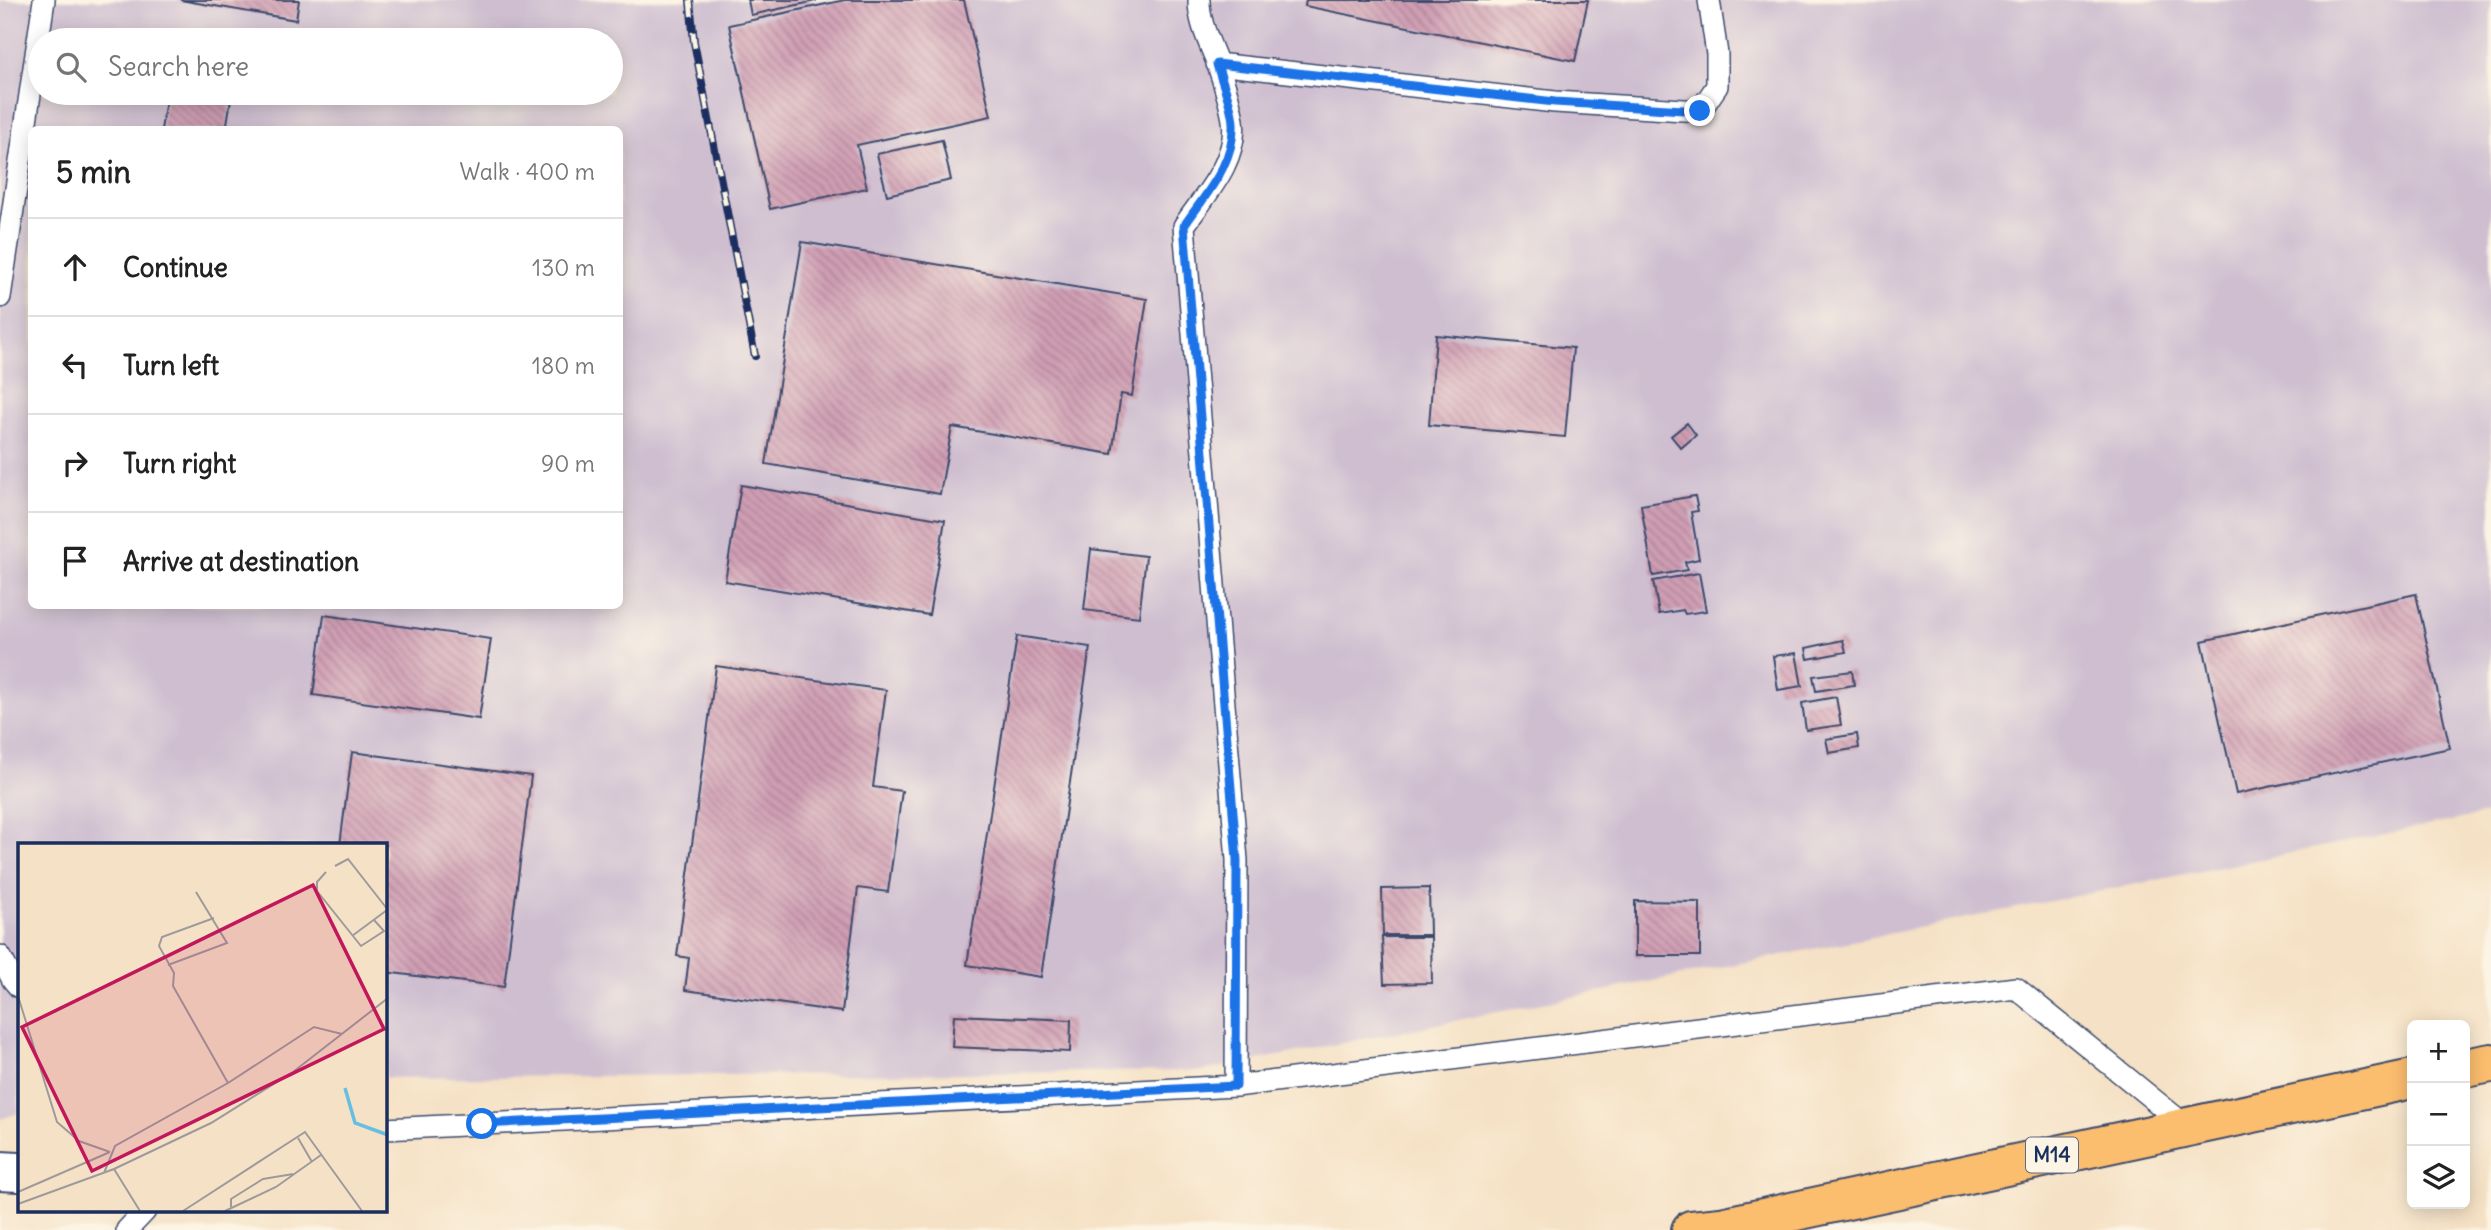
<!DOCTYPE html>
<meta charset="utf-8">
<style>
:root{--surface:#fff;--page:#f2f2f2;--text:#222;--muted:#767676;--line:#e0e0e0}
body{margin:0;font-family:Delius,sans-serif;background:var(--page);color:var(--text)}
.controls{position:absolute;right:21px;bottom:21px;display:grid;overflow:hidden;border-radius:10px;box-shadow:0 4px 18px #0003}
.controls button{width:63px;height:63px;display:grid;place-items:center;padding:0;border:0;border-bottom:2px solid var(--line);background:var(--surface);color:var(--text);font:35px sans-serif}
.stop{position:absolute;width:21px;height:21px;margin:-16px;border:5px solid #1a73e8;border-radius:50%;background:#fff}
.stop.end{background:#1a73e8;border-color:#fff;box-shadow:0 2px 7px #0008}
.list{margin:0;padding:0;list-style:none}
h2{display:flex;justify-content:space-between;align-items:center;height:91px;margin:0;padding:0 28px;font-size:30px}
h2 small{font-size:23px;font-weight:400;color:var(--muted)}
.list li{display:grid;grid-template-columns:46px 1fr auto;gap:21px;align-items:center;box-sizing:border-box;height:98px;padding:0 28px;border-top:2px solid var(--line)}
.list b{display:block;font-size:26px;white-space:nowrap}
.list em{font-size:23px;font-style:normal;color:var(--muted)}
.icon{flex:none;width:38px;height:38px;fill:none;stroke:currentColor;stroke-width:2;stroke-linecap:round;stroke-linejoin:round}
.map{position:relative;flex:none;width:2491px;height:1230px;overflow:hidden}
.search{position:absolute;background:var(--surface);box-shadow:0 4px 18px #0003;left:28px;top:28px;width:595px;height:77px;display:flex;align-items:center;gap:18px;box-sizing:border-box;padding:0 24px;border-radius:38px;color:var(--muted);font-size:26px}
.panel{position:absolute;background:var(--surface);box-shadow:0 4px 18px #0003;left:28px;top:126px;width:595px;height:483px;border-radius:10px}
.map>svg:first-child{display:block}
.industrial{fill:#cebed0;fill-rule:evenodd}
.building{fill:url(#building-back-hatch)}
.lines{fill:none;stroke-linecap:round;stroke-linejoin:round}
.lane-casing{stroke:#3c4a6d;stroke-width:24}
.street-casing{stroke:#3c4a6d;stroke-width:42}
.highway-casing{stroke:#3c4a6d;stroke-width:42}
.lane{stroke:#fff;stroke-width:21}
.street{stroke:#fff;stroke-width:38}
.highway{stroke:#fbbd6e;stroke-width:38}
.rail-casing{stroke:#1b2f5e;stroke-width:8}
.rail{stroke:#fcf5e5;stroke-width:5;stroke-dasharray:16;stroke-linecap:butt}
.route{stroke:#1a73e8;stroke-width:9}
.labels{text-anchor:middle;stroke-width:5;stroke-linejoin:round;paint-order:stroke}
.shield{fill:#fcf5e5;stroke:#5e6a86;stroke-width:2}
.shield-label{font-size:21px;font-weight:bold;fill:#1b2f5e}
.inset-river{fill:none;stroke:#66bfe3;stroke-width:3.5}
.inset-road{fill:none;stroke:#9e9a9c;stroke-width:2}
.view{fill:#c2185b;fill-opacity:0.15;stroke:#c2185b;stroke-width:3.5}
.inset-edge{fill:none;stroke:#1b2f5e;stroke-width:3.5}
</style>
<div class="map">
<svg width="2491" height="1230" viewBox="0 0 2491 1230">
<defs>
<pattern id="building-back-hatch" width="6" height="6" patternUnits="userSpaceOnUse" patternTransform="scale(1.75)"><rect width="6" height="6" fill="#d09eb3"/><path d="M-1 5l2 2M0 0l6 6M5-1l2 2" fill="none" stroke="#a88195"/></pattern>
</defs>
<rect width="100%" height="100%" fill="#fcf5e5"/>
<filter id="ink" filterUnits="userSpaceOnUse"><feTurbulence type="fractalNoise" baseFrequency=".0143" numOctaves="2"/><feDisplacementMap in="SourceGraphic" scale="14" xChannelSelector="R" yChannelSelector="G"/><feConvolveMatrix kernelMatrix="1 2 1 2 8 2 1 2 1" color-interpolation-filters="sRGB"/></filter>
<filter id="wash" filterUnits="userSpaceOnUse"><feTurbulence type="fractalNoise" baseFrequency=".00686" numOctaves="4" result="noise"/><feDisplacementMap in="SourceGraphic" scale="28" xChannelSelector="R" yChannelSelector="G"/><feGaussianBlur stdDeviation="1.57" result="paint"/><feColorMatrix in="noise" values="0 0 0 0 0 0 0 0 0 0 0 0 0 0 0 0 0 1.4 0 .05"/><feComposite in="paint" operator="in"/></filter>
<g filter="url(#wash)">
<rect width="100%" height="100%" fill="#f5e1c5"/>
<path class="industrial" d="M0,0H2491V813L1203,1071L385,1078V845H19V1113L0,1119ZM40,40H611V93H40ZM32,130H620V606H32Z"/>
<g id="blocks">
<path class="building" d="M180,0H299L296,20Z
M748,0H816V1L751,15Z
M845,0H964L991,116L857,145L867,188L770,209L729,25Z
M1306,0H1588L1575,61L1305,6Z
M167,93H232L226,130H161Z
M942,140L951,180L887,195L877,154Z
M802,242L1147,299L1132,396L1121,394L1112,454L952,427L940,494L766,464Z
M1436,335L1573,348L1565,437L1429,425Z
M1687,423L1696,435L1681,448L1671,436Z
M741,485L945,520L929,615L725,581Z
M1695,496L1698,511L1691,512L1699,559L1685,562L1687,570L1653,576L1641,505Z
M1091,549L1146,556L1139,617L1084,610Z
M1699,573L1706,611L1685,614L1683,610L1659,614L1653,581Z
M2416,594L2450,748L2236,794L2202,641Z
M324,615L491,639L479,719L313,695Z
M1017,636L1090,647L1041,977L967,965Z
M1843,640L1846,652L1808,659L1806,648Z
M1796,653L1802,686L1778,690L1773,656Z
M716,666L886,690L873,787L902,791L888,892L858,888L842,1012L685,990L689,958L677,956Z
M1852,671L1854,685L1816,691L1813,676Z
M1836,697L1841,725L1806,730L1802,703Z
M1857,734L1859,748L1829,753L1826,739Z
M352,752L531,776L504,987L385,972V845H340Z
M1429,888L1430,935H1383L1382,889Z
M1635,901L1700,902V956H1635Z
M1382,937H1431L1432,983L1384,984Z
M954,1015L1071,1020L1070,1052L952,1047Z"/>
</g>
</g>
<g filter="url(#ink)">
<use href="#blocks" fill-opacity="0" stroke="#3c4a6d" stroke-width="2"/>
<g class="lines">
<g class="lane-casing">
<path id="lane" d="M1199,0C1199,23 1209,41 1217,62C1223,80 1230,101 1233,120C1239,160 1204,196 1184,226L1237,860L1236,1086
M1217,64L1555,102L1700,111L1717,86V54L1709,0
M0,297L44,0
M0,956L13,980L19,987
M385,1129L1236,1086L2016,988L2186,1126
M127,1230L145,1211"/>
</g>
<g class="street-casing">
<path id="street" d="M0,1171L19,1172"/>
</g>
<g class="highway-casing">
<path id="highway" d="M2465,1068L2491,1063
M1691,1230L1721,1227L2412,1079"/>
</g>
<use href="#lane" class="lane"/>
<use href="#street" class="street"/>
<use href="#highway" class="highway"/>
<g class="rail-casing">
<path id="rail" d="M690,0L694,42L755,356"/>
</g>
<use href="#rail" class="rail"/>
</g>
</g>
<g class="lines" filter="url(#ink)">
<path class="route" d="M482,1124L1236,1086L1237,860L1184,226C1205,195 1235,163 1233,123C1232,104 1222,83 1217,64L1555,102L1700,111"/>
</g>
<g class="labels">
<rect class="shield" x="2026" y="1137.5" width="52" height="35" rx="5"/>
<g class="shield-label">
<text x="2052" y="1162">M14</text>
</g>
</g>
<g transform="translate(18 843)">
<rect width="369" height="369" fill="#f5e1c5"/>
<path class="inset-river" d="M327,245L337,280L370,292"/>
<path class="inset-road" d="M317,23L330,16L370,67M308,29L299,39V48L343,103L366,88L356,77M196,75L144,94L141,103L156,130L155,143L210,240M334,93L369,67M150,122L209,100L178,49M0,153L39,279L61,298L92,309M280,295L294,319M96,326L122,368M86,330L97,303L210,240L296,184L324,191M0,349L92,309M0,361L96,326L193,280L275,229L370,155M213,364V356L245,336L275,331M165,368L287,289L344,368M207,368L258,344L303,312"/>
<path class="view" d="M295,42L366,186L74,328L4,184Z"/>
<rect width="369" height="369" class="inset-edge"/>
</g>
</svg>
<div class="controls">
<button>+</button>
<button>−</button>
<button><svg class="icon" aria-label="layers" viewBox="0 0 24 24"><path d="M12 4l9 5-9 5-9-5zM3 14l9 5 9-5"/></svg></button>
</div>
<div class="stop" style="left:482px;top:1124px"></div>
<div class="stop end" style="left:1700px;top:111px"></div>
<div class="search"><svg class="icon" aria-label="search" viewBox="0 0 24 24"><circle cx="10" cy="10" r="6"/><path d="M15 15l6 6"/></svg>Search here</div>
<section class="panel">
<h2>5 min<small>Walk · 400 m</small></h2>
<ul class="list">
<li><svg class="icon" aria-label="ahead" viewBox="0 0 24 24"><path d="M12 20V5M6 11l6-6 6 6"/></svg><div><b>Continue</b></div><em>130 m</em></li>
<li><svg class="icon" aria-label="left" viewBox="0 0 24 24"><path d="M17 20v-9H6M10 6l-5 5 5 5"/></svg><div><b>Turn left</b></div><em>180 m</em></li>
<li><svg class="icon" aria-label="right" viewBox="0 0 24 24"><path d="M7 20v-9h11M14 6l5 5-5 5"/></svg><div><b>Turn right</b></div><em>90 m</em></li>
<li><svg class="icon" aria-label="arrive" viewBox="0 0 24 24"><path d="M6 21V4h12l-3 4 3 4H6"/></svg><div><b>Arrive at destination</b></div></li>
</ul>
</section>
</div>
